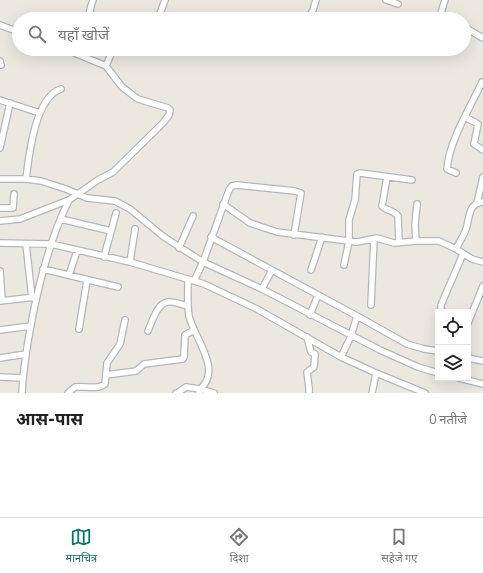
<!DOCTYPE html>
<html lang="hi">
<meta charset="utf-8">
<style>
:root{--surface:#fff;--page:#f6f6f6;--text:#222;--muted:#767676;--line:#e0e0e0;--accent:#0f766e}
body{margin:0;font-family:"Titillium Web","Noto Sans Devanagari",sans-serif;background:var(--page);color:var(--text)}
.controls{position:absolute;right:12px;bottom:12px;display:grid;overflow:hidden;border-radius:0px;box-shadow:0 4px 16px #0002}
.controls button{width:36px;height:36px;display:grid;place-items:center;padding:0;border:0;border-bottom:1px solid var(--line);background:var(--surface);color:var(--text);font:20px sans-serif}
.list{margin:0;padding:0;list-style:none}
h2{display:flex;justify-content:space-between;align-items:center;height:52px;margin:0;padding:0 16px;font-size:17px}
h2 small{font-size:13px;font-weight:400;color:var(--muted)}
.icon{flex:none;width:22px;height:22px;fill:none;stroke:currentColor;stroke-width:2;stroke-linecap:round;stroke-linejoin:round}
.map{position:relative;flex:none;width:483px;height:393px;overflow:hidden}
.search{position:absolute;background:var(--surface);box-shadow:0 4px 16px #0002;left:12px;right:12px;top:12px;height:44px;display:flex;align-items:center;gap:10px;box-sizing:border-box;padding:0 14px;border-radius:22px;color:var(--muted);font-size:15px}
.sheet{height:124px;background:var(--surface)}
nav{display:flex;justify-content:space-around;align-items:center;box-sizing:border-box;height:56px;border-top:1px solid var(--line);background:var(--surface);font-size:11px;color:var(--muted)}
nav a{display:grid;justify-items:center;gap:2px}
nav .on{color:var(--accent)}
.map>svg:first-child{display:block}
.lines{fill:none;stroke-linecap:round;stroke-linejoin:round}
.minor-casing{stroke:#b3b7bb;stroke-width:8}
.minor{stroke:#fff;stroke-width:5.5}
</style>
<div class="map">
<svg width="483" height="393" viewBox="0 0 483 393">
<rect width="100%" height="100%" fill="#ece8e0"/>
<g class="lines">
<g class="minor-casing">
<path id="minor" d="M386,0L398,4
M445,0L441,13L449,19
M91,19C88,13 91,6 93,0
M158,19L165,0
M308,19L313,10L316,0
M0,25L19,32
M464,27L483,38
M0,61L1,65
M106,66L113,49
M0,100L40,113
M465,117L478,124L474,144L483,150
M0,148L10,103
M456,173L447,169C449,141 470,108 482,82
M387,177L382,206C386,211 394,210 398,216L399,243
M0,179H26L41,181L66,189L87,198L115,201L130,209L164,237L203,262L262,289L380,350L418,367L438,373
M26,179C29,155 35,97 61,89
M477,203L483,177
M223,204L250,223L277,232L357,242L377,238L394,243L416,241H439L456,249L472,259L483,262
M0,208H13L14,194
M61,219L111,231
M0,221L20,219L69,200L98,180L113,172L163,123L169,115L170,110L168,108L138,99L122,87L106,66L65,49
M211,237L357,316L407,344L424,349L438,351
M416,241L415,225L417,204
M0,243L51,244L130,262L204,284L257,309L341,357L376,373L425,393
M26,244L32,298
M179,248L193,216
M456,249C459,242 464,236 466,229C470,217 468,203 483,202
M104,257L116,213
M130,262L135,229
M344,265L349,241V220L355,200L357,174L360,173L412,180
M43,269L118,287
M311,270L322,237
M0,271L2,301
M69,275L77,251
M188,279C188,291 187,304 189,316C194,338 223,370 200,389
M194,281L203,262L229,190L232,186L237,185L295,191L301,193L294,235
M262,289L272,270
M0,301L36,297
M371,305L374,239
M443,312L441,309V305L463,254
M310,315L318,295
M468,323L483,286
M79,329L87,280
M0,330L31,326
M148,331C152,322 157,303 168,302C174,301 182,305 188,306
M307,337L311,352L315,354L314,367L307,372L309,388V393
M341,357L351,336L357,316
M0,358L26,354
M468,358L483,361
M106,375L136,371L144,364L183,359L184,357L185,335L194,330
M0,377L23,378
M459,378L483,384
M200,389L214,393
M22,393C23,366 28,340 33,314C41,275 51,236 69,200
M68,393L75,387C85,386 98,390 105,384L107,363L120,344L125,320
M176,393L179,392L186,387L200,389L199,393
M372,393L376,373"/>
</g>
<use href="#minor" class="minor"/>
</g>
</svg>
<div class="controls">
<button><svg class="icon" aria-label="locate" viewBox="0 0 24 24"><circle cx="12" cy="12" r="6"/><path d="M12 2v4M12 18v4M2 12h4M18 12h4"/></svg></button>
<button><svg class="icon" aria-label="layers" viewBox="0 0 24 24"><path d="M12 4l9 5-9 5-9-5zM3 14l9 5 9-5"/></svg></button>
</div>
<div class="search"><svg class="icon" aria-label="search" viewBox="0 0 24 24"><circle cx="10" cy="10" r="6"/><path d="M15 15l6 6"/></svg>यहाँ खोजें</div>
</div>
<section class="sheet">
<h2>आस-पास<small>0 नतीजे</small></h2>
<ul class="list">
</ul>
</section>
<nav>
<a class="on"><svg class="icon" aria-label="map" viewBox="0 0 24 24"><path d="M3 6l6-2 6 2 6-2v14l-6 2-6-2-6 2zM9 4v14M15 6v14"/></svg>मानचित्र</a>
<a><svg class="icon" aria-label="directions" viewBox="0 0 24 24"><path d="M12 3l9 9-9 9-9-9zM9 14v-3h6M13 9l2 2-2 2"/></svg>दिशा</a>
<a><svg class="icon" aria-label="saved" viewBox="0 0 24 24"><path d="M7 4h10v16l-5-4-5 4z"/></svg>सहेजे गए</a>
</nav>
